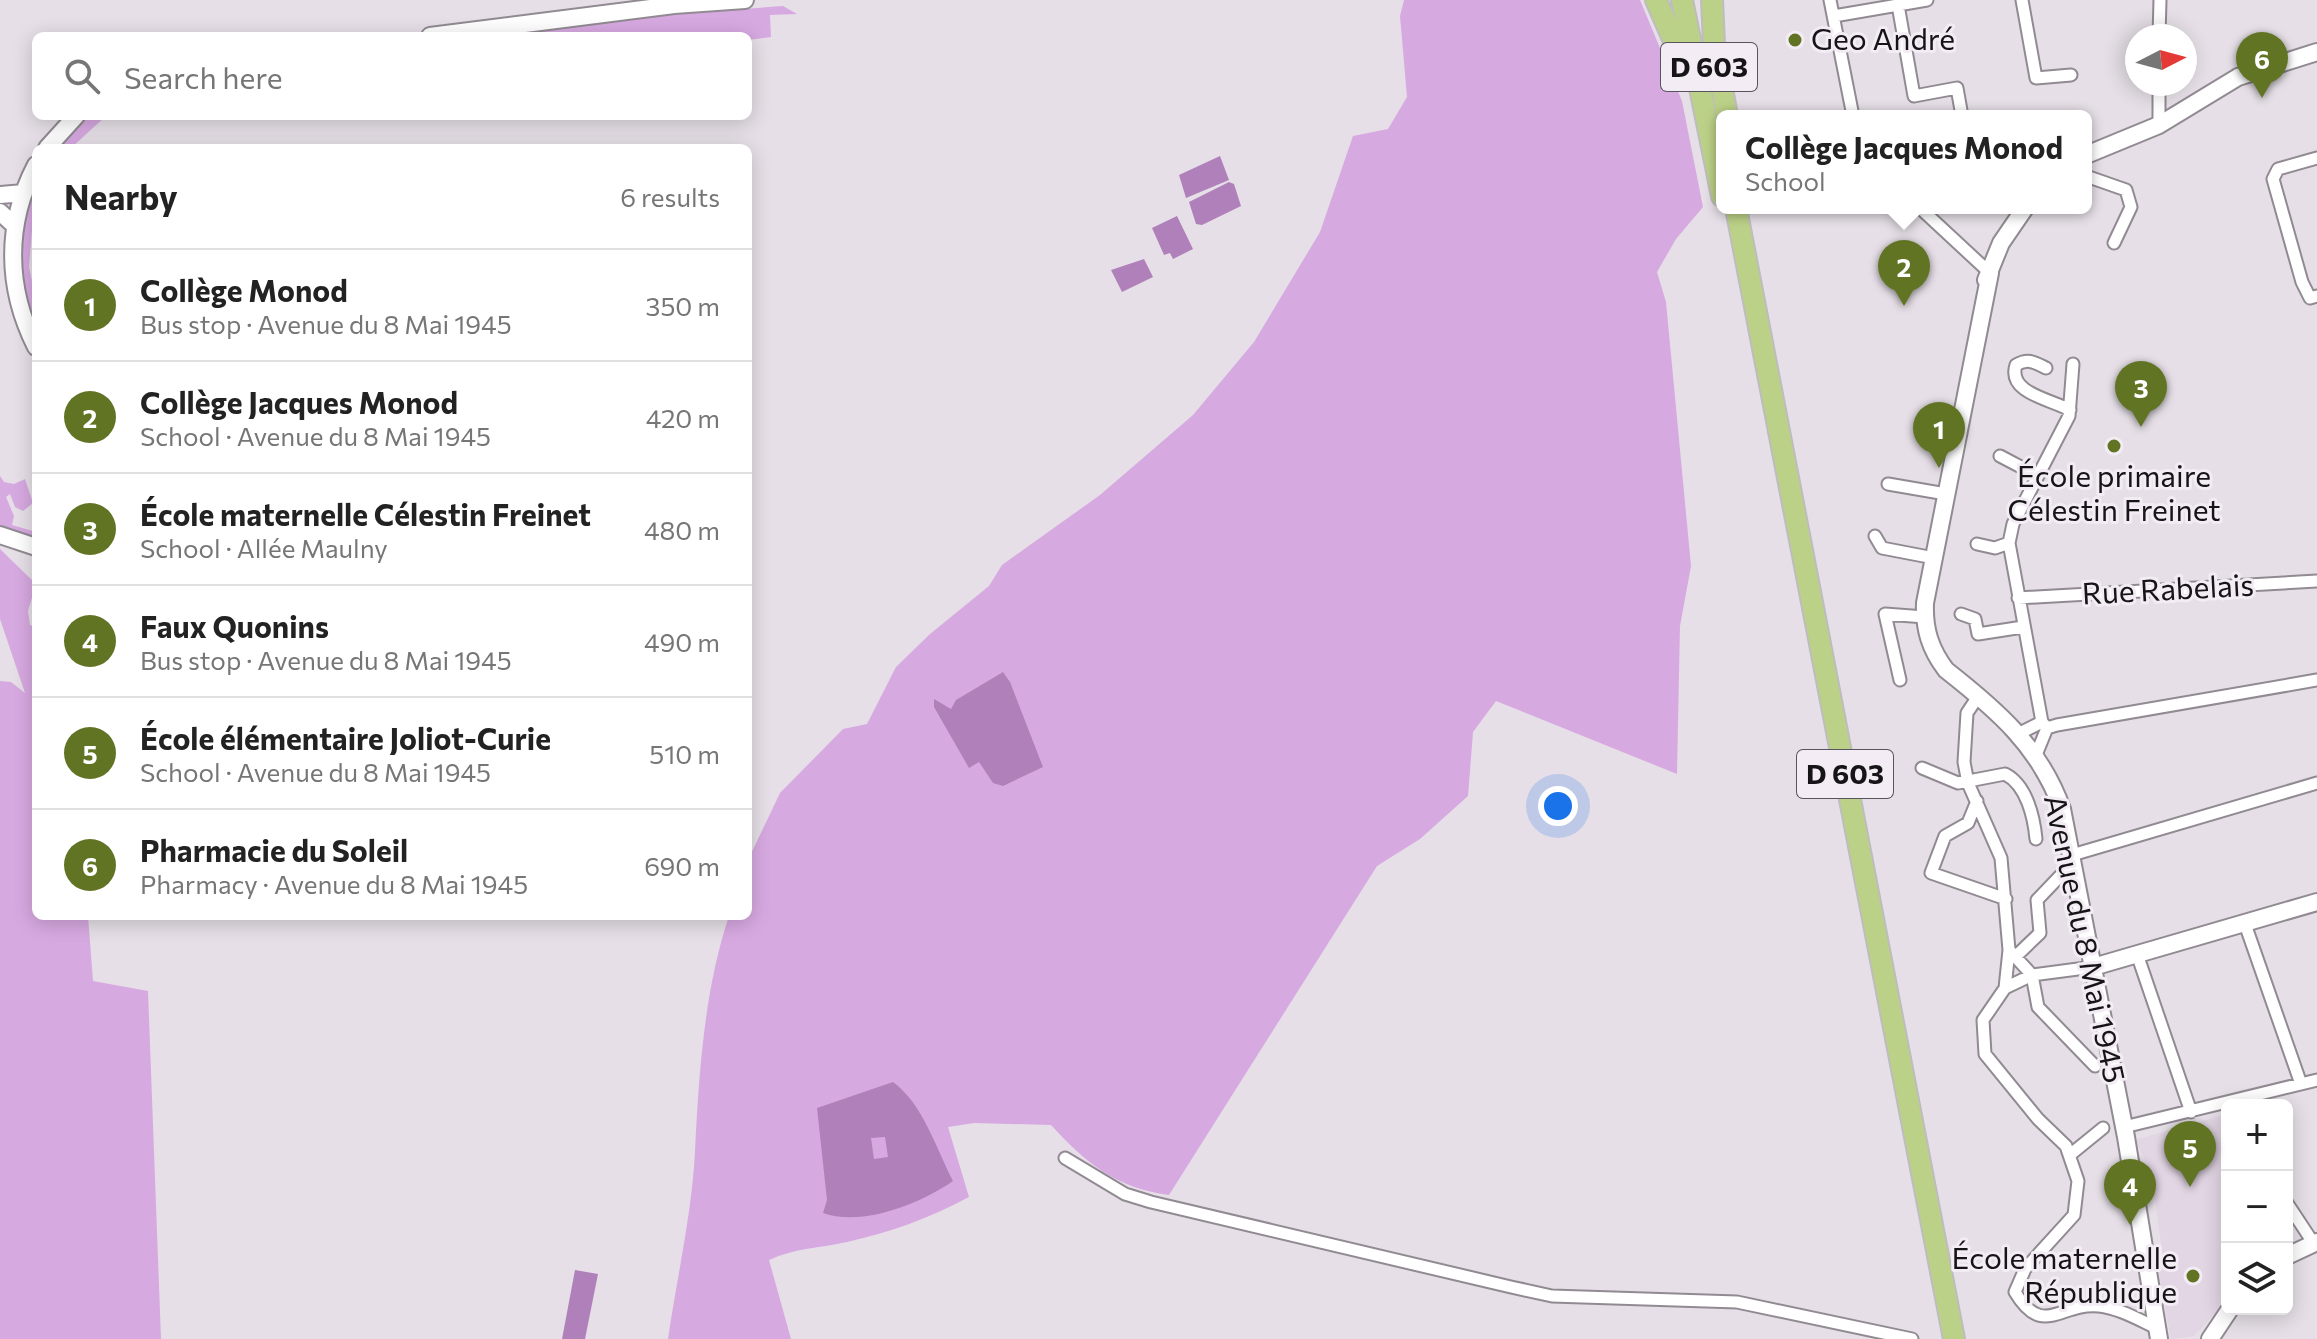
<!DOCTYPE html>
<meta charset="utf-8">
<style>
:root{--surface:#fff;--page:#f2f2f2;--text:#222;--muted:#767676;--line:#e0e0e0;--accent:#607423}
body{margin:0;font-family:Commissioner,sans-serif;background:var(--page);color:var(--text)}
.controls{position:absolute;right:24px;bottom:24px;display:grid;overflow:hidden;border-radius:12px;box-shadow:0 4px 20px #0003}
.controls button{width:72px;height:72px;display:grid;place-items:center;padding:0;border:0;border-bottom:2px solid var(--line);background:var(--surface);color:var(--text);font:40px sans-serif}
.compass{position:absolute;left:2125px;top:24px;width:72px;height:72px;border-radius:50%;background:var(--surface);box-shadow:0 4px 20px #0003;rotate:84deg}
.you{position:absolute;left:1558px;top:806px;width:28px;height:28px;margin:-20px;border:6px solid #fff;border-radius:50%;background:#1a73e8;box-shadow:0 0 0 12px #1a73e833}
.badge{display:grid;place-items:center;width:52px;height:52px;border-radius:50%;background:var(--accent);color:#fff;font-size:26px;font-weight:700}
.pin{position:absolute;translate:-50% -66px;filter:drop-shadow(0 2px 4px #0008)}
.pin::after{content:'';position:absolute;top:42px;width:28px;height:24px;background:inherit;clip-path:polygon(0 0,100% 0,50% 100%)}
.popup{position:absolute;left:1716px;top:110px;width:376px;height:104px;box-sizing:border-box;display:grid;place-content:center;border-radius:12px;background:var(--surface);filter:drop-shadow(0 2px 6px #0005);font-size:26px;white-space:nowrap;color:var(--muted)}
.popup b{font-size:30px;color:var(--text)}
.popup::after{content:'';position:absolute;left:50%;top:100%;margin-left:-16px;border:16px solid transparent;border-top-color:var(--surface)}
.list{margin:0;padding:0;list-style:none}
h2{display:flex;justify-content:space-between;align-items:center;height:104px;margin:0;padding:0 32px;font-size:34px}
h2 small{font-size:26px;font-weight:400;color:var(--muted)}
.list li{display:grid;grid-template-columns:52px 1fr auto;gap:24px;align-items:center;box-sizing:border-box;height:112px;padding:0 32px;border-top:2px solid var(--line)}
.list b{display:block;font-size:30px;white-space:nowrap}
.list p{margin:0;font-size:26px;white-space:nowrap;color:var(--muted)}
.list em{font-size:26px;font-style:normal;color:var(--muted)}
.icon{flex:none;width:44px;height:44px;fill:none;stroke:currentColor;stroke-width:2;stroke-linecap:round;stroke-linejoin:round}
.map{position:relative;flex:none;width:2317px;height:1339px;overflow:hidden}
.search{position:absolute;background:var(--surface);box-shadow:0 4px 20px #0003;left:32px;top:32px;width:720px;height:88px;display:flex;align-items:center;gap:20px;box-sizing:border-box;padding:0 28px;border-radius:12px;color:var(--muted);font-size:30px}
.panel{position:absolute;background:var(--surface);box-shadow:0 4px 20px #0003;left:32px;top:144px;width:720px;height:776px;border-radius:12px}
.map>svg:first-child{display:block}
.built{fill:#e2d5e4}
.green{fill:#d7a9e1}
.water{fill:#b080ba;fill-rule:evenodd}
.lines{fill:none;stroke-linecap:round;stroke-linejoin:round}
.street-casing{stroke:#918a92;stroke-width:15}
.secondary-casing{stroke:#918a92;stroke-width:20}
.highway-casing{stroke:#bebdbe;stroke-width:24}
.street{stroke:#fff;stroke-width:11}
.secondary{stroke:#fff;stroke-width:16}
.highway{stroke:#bcd188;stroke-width:20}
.poi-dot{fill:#607423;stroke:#f3ecf5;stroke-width:3}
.labels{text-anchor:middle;stroke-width:6;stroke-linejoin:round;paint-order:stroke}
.shield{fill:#f3ecf5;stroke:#58555a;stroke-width:2}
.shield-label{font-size:28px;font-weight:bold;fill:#161417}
.poi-label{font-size:30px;fill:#161417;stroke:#f3ecf5;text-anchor:start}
.street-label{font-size:30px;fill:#161417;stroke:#f3ecf5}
</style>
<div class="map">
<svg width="2317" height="1339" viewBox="0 0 2317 1339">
<rect width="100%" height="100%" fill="#e6dfe7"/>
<path class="built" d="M2227,1114V1218L2224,1220L2227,1295L2219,1309L2194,1336L2171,1339L2158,1268L2164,1265L2151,1171L2135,1140Z"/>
<path class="green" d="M1404,0H1640L1682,101L1703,207L1676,239L1657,272L1666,302L1691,566L1680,626L1677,774L1496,701L1473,732L1468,796L1420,839L1377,866L1169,1195C1116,1188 1086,1163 1051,1125L974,1123L948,1127L969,1197C930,1218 891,1232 847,1242C820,1248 795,1248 769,1260L791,1339H668C677,1277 692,1213 695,1151C699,1073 704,991 729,916H748V860L780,793L843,729L867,724L896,667L930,634L989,586L1002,565L1100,495L1193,415L1254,342L1320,232L1353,136L1388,129L1407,97L1400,16Z
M783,6L797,14L770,15L771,37L748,40V36H489L674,14Z
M85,116H106L71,148H55Z
M36,180L29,267L36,301V335C17,271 15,244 36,180Z
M0,476L4,482L14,484L25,479L33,503L23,511L15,507L10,494L6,497L14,516L12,525L36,532V541L0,527Z
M0,549L36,584L28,611L30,625L36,627V916H88L93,981L148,991L161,1339H0V681L11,682L25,693L0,619Z"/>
<path class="water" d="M1220,156L1229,180L1186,198L1179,175Z
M1229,182L1234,184L1241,206L1202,225L1196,224L1189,202Z
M1177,216L1193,249L1173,259L1170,253L1164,255L1152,228Z
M1144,259L1153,277L1122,292L1111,270Z
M1003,672L1010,682L1043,767L1003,786L993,783L979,762L969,768L934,707V699L951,709L956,700Z
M893,1082C923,1104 936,1148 953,1181C920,1204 862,1227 823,1213L827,1200L817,1108ZM885,1137L888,1157L874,1159L871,1138Z
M575,1270L598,1274L585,1339H562Z"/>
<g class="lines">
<g class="street-casing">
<path id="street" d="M1830,0L1853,116
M2022,0L2036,78L2071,75
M1898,5L1914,96L1957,88L1962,116
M1834,16L1927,0
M2159,36L2160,0
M2159,125V84
M2317,158L2278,169L2273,179L2302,282L2310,298L2317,296
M2086,176L2126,190L2131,207L2114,243
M1920,208L1990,273
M2046,368C2034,362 2028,358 2016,365C2007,393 2050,399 2070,410
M2000,456L2038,476
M1888,484L1946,494
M1875,536L1882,548L1934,558
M1977,544L1995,548L2009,543
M2018,598L2317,581
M1961,614L1975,619L1978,634L2023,627
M1900,680L1885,614L1925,617
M1979,695L1967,713L1964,762L1968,783L2001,858L2009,950L2005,988
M2047,728L2042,722L2009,543L2013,524L2069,416L2073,364
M2020,733L2042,722
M2036,755L2047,728L2057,725L2317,680
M1922,768L1958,783L2005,774C2027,785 2034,818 2036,839
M1977,801L1968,823L1945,836L1931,873L2006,899
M2072,855L2317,783
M2245,924L2301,1084
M2009,950L2032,975L2038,1007L2095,1066
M2137,954L2191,1112
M2015,957L2040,933L2037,900L2060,876L2076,871
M2093,967L2032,975L2005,988L1983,1020L1985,1054L2038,1119L2066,1146L2078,1181L2074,1215L2025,1269L2015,1292C2043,1339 2060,1302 2099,1306C2119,1308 2141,1321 2159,1329
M2124,1127L2317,1080
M2071,1154L2103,1128
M1065,1158L1125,1194L1151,1202L1511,1287L1552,1296L1737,1302L1912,1339
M2287,1203L2314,1244"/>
</g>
<g class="secondary-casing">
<path id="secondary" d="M430,36L674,5L745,0
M47,148L76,116
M2086,155L2159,125L2238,77L2317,52
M36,165C5,224 6,288 36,347
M0,195L24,193
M0,212L15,226
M1990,273L1925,603C1924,629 1930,649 1946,670C1997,710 2040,747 2062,809L2126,1137L2159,1339
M1986,280L2001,243L2025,208
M0,535L36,547
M2093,967L2317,902
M2287,1256L2317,1242
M2210,1339L2230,1309"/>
</g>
<g class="highway-casing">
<path id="highway" d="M1656,0L1688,73
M1682,0L1722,196
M1712,0L1714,44L1727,116
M1736,208L1954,1339"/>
</g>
<use href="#street" class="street"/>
<use href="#secondary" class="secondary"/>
<use href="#highway" class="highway"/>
</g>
<g class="poi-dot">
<circle cx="1795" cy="40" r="8"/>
<circle cx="2114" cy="446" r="8"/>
<circle cx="2193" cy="1276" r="8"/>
</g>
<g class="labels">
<g class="shield">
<rect x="1661" y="43" width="96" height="48" rx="6"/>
<rect x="1797" y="750" width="96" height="48" rx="6"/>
</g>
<g class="shield-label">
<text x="1709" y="77">D 603</text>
<text x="1845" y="784">D 603</text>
</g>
<g class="poi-label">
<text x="1811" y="50">Geo André</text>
<text x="2114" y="487" text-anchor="middle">École primaire<tspan x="2114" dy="34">Célestin Freinet</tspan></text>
<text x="2177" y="1269" text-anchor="end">École maternelle<tspan x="2177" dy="34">République</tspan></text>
</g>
<g class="street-label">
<text transform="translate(2168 590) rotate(-3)" y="10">Rue Rabelais</text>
<text transform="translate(2084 939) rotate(78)" y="10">Avenue du 8 Mai 1945</text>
</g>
</g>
</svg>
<div class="controls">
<button>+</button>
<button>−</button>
<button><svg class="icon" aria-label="layers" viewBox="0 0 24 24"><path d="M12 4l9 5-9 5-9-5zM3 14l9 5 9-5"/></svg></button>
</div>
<svg class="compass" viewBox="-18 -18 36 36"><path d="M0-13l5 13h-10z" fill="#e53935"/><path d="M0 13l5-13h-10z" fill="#767676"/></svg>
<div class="you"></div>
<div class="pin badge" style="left:1939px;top:468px">1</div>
<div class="pin badge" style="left:1904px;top:306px">2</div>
<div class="popup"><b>Collège Jacques Monod</b>School</div>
<div class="pin badge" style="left:2141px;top:427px">3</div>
<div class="pin badge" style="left:2130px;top:1225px">4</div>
<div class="pin badge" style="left:2190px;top:1187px">5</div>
<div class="pin badge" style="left:2262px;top:98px">6</div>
<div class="search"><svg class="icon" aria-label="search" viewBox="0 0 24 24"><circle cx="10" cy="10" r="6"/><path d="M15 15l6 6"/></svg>Search here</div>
<section class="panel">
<h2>Nearby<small>6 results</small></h2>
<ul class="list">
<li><span class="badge">1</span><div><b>Collège Monod</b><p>Bus stop · Avenue du 8 Mai 1945</p></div><em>350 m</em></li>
<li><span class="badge">2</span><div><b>Collège Jacques Monod</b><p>School · Avenue du 8 Mai 1945</p></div><em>420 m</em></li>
<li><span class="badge">3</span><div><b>École maternelle Célestin Freinet</b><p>School · Allée Maulny</p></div><em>480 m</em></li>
<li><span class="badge">4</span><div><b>Faux Quonins</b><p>Bus stop · Avenue du 8 Mai 1945</p></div><em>490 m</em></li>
<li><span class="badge">5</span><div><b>École élémentaire Joliot-Curie</b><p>School · Avenue du 8 Mai 1945</p></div><em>510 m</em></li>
<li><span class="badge">6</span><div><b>Pharmacie du Soleil</b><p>Pharmacy · Avenue du 8 Mai 1945</p></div><em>690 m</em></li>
</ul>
</section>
</div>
